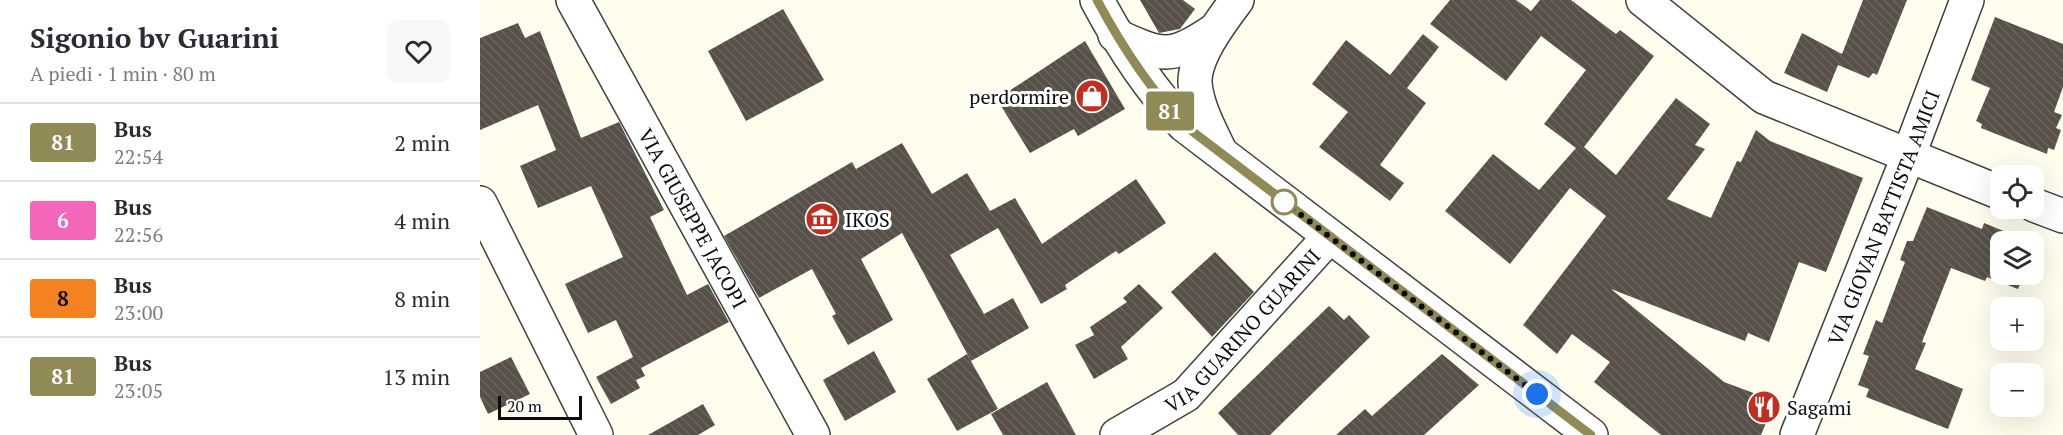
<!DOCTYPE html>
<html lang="it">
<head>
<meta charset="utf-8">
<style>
	body { margin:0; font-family:"PT Serif",serif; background:#f7f7f7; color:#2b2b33; height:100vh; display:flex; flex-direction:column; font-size:22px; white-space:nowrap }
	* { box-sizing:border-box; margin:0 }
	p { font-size:20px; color:#7c7c81 }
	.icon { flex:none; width:33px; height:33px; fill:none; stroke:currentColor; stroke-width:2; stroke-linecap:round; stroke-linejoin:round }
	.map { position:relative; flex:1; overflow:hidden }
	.details { display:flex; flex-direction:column; background:#fff; width:480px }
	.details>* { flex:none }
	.badge { padding:0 12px; border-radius:4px; font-size:21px; line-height:39px }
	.controls { position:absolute; left:1510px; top:165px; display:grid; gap:12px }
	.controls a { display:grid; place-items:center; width:54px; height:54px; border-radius:12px; background:#fff; box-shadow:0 6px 24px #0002; font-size:30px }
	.scale { position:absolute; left:18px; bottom:15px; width:84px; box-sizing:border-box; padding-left:6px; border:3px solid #0d0d0d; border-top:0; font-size:16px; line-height:21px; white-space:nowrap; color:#0d0d0d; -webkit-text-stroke:4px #fff; paint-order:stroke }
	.you { position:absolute; width:30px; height:30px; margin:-15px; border:4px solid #fff; border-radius:50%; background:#1a73e8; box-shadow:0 0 0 9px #1a73e833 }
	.map>.badge { position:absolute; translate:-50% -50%; box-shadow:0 0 0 3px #fff }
	.round { display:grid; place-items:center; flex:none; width:63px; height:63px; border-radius:12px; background:#f7f7f7 }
	.head { display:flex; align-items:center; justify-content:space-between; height:102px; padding:0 30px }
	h1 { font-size:28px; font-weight:700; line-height:45px }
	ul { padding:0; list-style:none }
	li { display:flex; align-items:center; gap:18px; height:78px; padding:0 30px; border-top:2px solid #e1e1e2 }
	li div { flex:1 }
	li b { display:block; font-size:22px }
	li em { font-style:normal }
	li .badge { min-width:66px; font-weight:700; text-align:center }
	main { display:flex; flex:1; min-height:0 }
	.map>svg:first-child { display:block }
	.building { fill:url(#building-back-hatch) }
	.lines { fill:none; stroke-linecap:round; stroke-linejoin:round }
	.minor-casing { stroke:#404040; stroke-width:36 }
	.tertiary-casing { stroke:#404040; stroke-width:36 }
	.minor { stroke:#fff; stroke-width:33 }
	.tertiary { stroke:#fff; stroke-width:33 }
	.line-casing { stroke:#fff; stroke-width:14 }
	.line { stroke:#908b56; stroke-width:9 }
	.walk { stroke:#0d0d0d; stroke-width:6; stroke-dasharray:0 10.8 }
	.stop-dot { fill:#fff; stroke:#908b56; stroke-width:3 }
	.labels { text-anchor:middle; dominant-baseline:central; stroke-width:6; stroke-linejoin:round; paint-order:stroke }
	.poi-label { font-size:20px; fill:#0d0d0d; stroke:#fff; text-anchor:start }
	.street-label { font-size:20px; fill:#0d0d0d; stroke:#fff }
</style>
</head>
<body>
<main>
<section class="details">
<div class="head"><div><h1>Sigonio bv Guarini</h1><p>A piedi · 1 min · 80 m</p></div><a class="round"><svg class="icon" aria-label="heart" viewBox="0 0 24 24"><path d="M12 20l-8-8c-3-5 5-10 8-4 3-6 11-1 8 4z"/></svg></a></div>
<ul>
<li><span class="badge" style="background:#908b56;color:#fff">81</span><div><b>Bus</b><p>22:54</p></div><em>2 min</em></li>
<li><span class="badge" style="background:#f466ba;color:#fff">6</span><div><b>Bus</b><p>22:56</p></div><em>4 min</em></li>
<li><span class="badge" style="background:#f58220;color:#111">8</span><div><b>Bus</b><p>23:00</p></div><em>8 min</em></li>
<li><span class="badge" style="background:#908b56;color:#fff">81</span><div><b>Bus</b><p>23:05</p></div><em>13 min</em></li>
</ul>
</section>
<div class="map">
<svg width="1583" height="435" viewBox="0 0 1583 435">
	<defs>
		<pattern id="building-back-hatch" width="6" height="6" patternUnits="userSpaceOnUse" patternTransform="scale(1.5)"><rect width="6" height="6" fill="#565049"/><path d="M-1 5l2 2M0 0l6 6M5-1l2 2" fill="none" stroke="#69645f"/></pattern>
	</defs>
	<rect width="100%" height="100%" fill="#fffeee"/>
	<g class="building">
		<path d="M660,0h43l12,9 -15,20 -21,4z"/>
		<path d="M970,0h66l15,11 9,-11h31l45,34 4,-4 34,26 -70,91 32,28 60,-77 34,26 -15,21 10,4 -38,50 44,19 26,-57 4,1 15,-32 14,11 93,37 -37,94 -27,-10 -30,80 -21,-9 -3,8 -134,-52 113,93 51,19 -14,34h-100l-67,-53 16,-20 -38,-28 -15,20 -34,-29 83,-109 -36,-28 -60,76 -65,-53 48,-57 46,36 37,-42 -32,-24 42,-54 -45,-34 -35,45 -76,-57z"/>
		<path d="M1383,0h44l-30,75 -4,-2 -4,5 -31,-13 -11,27 -43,-19 18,-40 40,21z"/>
		<path d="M303,9l41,71 -78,41 -38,-70z"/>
		<path d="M1515,17l68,27v43l-9,25 8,3 -6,13 5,2 -7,20 -6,-2 -1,6 -66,-26 1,-4 -6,-3 14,-33 -19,-8z"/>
		<path d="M38,23l7,15 15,-7 41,107 38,-16 45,88 -14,7 37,78 21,-11 21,38 -88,46 4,8 -9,4 4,8 -29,16 -15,-27 37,-20 -17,-37 -28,13 -23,-49 58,-27 -32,-71 -53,22 -18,-42 36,-16 -18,-45 -58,25v-92z"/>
		<path d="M943,34l16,13 -32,41 19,15 -46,62 24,18 -14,18 -71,-54 29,-35 -36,-28 34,-44 44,35z"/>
		<path d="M605,41l40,68 -47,27 -4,-7 -44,24 -29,-47 5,-3 -3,-8z"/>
		<path d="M422,143l30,51 35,-21 23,38 25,-13 27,46 94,-65 30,44 -47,31 -3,-3 -51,34 2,4 -26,15 -43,-76 -48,27 34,59 29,-16 16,30 -58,33 -69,-128 -41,26 32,61 -45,25 -16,-29 4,-2 -24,-45 -53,29 -35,-62 128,-74 4,7z"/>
		<path d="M1447,207l55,22 2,-6 27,11 -3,6 4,2h-11v32h23l-6,15 -31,-12 -2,4 -34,-13 -29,74 4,1 -11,26 48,20 -15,40 -82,-32 3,-8 -11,-4 11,-29 -6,-2 13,-34 6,3 23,-61 -5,-2 7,-19h6z"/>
		<path d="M735,252l39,40 -42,45 -41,-45z"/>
		<path d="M659,284l24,24 -42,39 7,12 -34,20 -19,-34 19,-10 -4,-8 37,-25 -4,-4z"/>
		<path d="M849,306l15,14 5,-5 21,22 -100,98h-32l-20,-22z"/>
		<path d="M394,351l22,41 -51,29 -22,-41z"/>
		<path d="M487,354l31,55 -41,22 -30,-52z"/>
		<path d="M962,354l37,31 -55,50h-88l29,-26 7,7z"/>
		<path d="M31,357l19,37 -42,20 -8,-17v-25z"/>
		<path d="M567,382l29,53h-73l-12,-21z"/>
		<path d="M223,404l12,21 -17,10h-50z"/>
	</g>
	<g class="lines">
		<defs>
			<g id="minor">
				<path id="s1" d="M93,0l240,435"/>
				<path d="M1163,0l121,97 237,96"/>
				<path d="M0,203l116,232"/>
				<path d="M1554,205l29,11"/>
				<path id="s2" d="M637,435l69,-40 143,-158"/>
				<path id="s3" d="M1317,435l111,-278 59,-157"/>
			</g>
			<g id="tertiary">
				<path d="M617,0c24,45 51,87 87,125l407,310"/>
				<path d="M635,35c48,22 55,25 100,-5"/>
				<path d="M739,149c-10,-21 -22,-43 -24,-66 -1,-27 27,-63 42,-83"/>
			</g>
		</defs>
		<use href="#minor" class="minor-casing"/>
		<use href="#tertiary" class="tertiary-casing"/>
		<use href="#minor" class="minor"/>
		<use href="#tertiary" class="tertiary"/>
	</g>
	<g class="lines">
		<defs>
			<path id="line" d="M617,0c24,45 51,87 87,125l407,310"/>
		</defs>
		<use href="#line" class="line-casing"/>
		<use href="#line" class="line"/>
		<path class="walk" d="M804,202l253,192"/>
	</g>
	<defs>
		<symbol id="shop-disc" viewBox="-11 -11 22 22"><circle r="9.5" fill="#c02e22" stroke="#fff"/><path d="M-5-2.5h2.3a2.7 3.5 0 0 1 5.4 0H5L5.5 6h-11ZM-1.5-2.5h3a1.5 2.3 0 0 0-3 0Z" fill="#fff"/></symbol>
		<symbol id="museum-disc" viewBox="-11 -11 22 22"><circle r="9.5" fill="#c02e22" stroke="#fff"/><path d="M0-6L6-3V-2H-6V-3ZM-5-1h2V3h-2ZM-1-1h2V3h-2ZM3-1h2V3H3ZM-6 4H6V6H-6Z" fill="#fff"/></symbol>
		<symbol id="restaurant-disc" viewBox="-11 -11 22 22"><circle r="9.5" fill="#c02e22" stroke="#fff"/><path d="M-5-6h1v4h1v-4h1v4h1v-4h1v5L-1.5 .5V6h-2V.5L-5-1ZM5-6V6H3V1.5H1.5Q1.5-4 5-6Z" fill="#fff"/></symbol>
	</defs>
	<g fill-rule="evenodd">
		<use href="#shop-disc" x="593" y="77" width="38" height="38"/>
		<use href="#museum-disc" x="323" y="200" width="38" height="38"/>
		<use href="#restaurant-disc" x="1265" y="388" width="38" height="38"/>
	</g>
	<circle class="stop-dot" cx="804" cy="202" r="12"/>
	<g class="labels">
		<g class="poi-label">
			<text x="589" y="96" text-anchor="end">perdormire</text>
			<text x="365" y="219">IKOS</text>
			<text x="1307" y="407">Sagami</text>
		</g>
		<g class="street-label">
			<text stroke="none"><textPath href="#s1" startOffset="249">VIA GIUSEPPE JACOPI</textPath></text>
			<text stroke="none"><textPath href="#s3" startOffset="234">VIA GIOVAN BATTISTA AMICI</textPath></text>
			<text stroke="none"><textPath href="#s2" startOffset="165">VIA GUARINO GUARINI</textPath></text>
		</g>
	</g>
</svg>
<div class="controls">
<a><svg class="icon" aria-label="locate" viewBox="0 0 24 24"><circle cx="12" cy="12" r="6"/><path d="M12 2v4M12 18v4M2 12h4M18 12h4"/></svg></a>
<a><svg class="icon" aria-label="layers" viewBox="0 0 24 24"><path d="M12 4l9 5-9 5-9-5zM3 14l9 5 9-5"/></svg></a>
<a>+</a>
<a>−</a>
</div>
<div class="scale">20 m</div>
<div class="you" style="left:1057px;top:394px"></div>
<b class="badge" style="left:690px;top:111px;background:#908b56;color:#fff">81</b>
</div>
</main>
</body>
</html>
